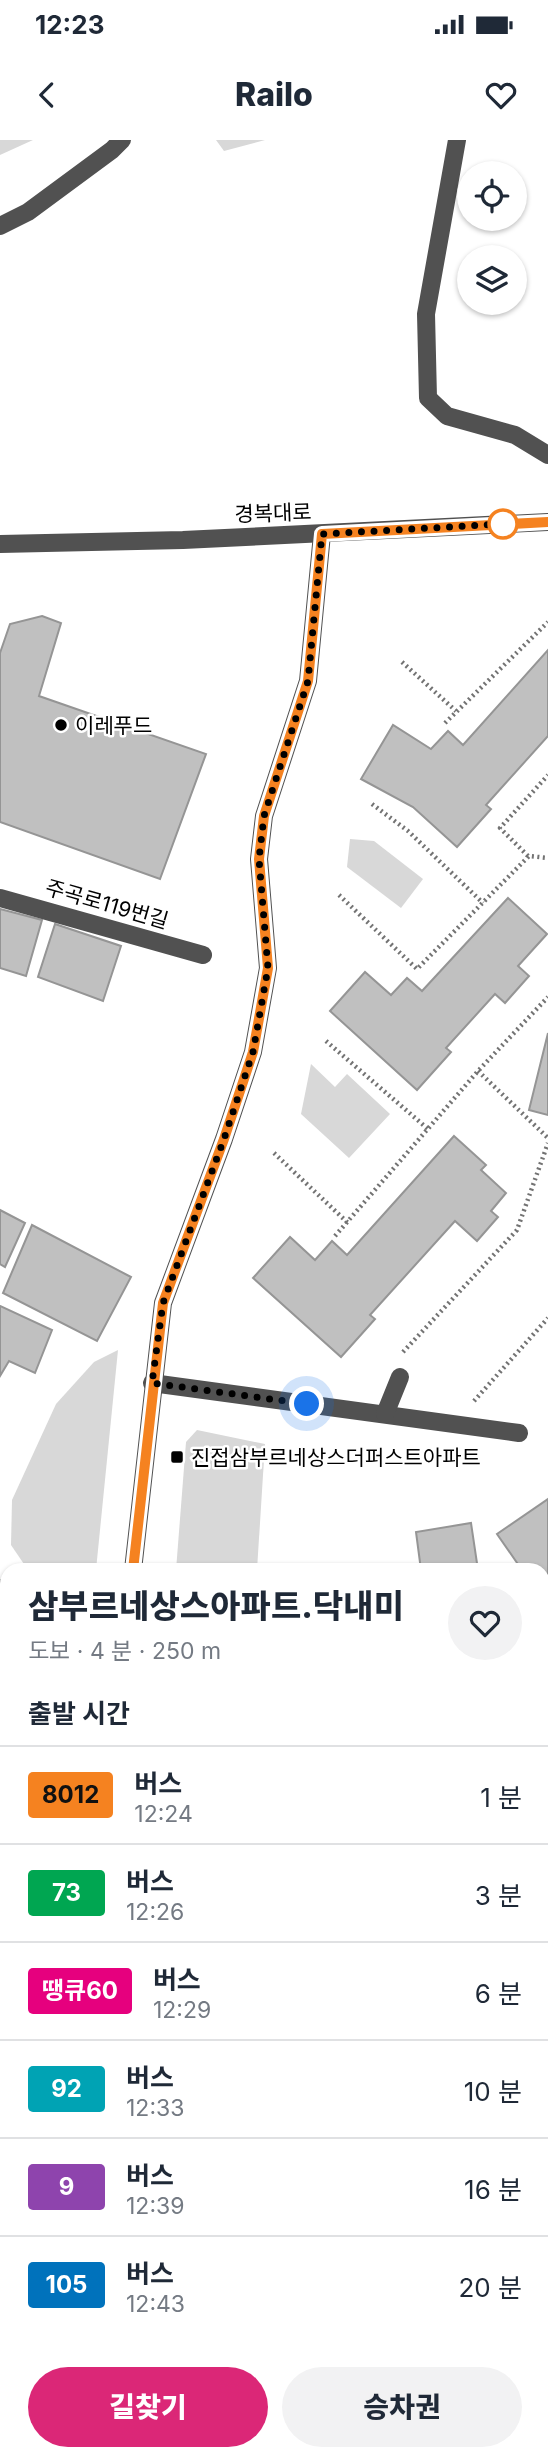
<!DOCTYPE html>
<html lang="ko">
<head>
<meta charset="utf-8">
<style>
	body { margin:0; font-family:Inter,"Noto Sans KR",sans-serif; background:#f2f2f3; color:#1f2937; height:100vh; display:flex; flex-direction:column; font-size:26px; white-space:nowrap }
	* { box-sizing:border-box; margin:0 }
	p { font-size:23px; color:#747a83 }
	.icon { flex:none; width:38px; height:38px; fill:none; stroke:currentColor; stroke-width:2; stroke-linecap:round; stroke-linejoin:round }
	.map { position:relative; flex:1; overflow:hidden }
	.sheet { position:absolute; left:0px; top:1423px; width:550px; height:898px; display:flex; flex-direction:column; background:#fff; border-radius:21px 21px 0 0; box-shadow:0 2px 5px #0004 }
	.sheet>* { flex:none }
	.badge { padding:0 14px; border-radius:5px; font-size:24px; line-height:46px }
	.buttons { position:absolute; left:457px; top:21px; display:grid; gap:14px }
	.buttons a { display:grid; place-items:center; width:70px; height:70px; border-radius:50%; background:#fff; box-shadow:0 2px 5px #0004; font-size:35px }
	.you { position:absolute; width:35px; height:35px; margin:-18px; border:5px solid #fff; border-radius:50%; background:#1a73e8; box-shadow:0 0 0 10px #1a73e833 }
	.map>.badge { position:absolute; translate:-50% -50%; box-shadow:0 0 0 4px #fff }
	h2 { padding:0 28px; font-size:26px; line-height:63px }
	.round { display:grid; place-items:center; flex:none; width:74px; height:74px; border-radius:37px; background:#f2f2f3 }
	.headline { display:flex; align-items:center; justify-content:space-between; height:119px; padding:0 28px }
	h1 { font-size:33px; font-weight:800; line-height:52px }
	.button { display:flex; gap:14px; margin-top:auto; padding:14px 28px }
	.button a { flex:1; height:80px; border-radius:42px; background:#db2777; color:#fff; font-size:28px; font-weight:800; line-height:80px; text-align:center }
	.button a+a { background:#f2f2f3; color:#1f2937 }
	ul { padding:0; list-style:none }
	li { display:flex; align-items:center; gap:21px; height:98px; padding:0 28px; border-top:2px solid #e0e1e3 }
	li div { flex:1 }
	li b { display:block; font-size:26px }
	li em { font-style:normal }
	li .badge { min-width:77px; font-weight:700; text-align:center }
	.status { display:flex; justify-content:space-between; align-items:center; height:49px; padding:0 35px; background:#fff; direction:ltr }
	.status svg { height:19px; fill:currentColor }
	header { display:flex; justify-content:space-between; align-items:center; height:91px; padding:0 28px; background:#fff; font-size:32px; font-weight:800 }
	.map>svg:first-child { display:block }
	.green { fill:#d8d8d8 }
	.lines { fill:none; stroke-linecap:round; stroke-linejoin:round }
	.stream { stroke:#9f9f9f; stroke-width:10 }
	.building { fill:#c0c0c0; stroke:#959595; stroke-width:2 }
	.path { stroke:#737373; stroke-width:4.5; stroke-dasharray:2 3.5; stroke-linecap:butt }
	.minor { stroke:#515151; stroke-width:18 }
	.line-casing { stroke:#fff; stroke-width:16 }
	.line { stroke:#f58220; stroke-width:10 }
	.walk { stroke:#000; stroke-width:7; stroke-dasharray:0 12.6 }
	.stop-dot { fill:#fff; stroke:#f58220; stroke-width:3.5 }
	.poi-dot { fill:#000; stroke:#fff; stroke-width:2.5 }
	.labels { text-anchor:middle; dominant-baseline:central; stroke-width:5; stroke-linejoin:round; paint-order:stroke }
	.street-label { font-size:21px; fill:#000; stroke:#fff }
	.poi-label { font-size:21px; fill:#000; stroke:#fff; text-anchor:start }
</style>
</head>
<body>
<div class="status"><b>12:23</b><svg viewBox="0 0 49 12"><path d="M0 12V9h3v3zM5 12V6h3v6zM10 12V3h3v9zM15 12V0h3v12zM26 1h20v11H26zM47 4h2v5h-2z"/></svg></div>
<header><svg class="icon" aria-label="back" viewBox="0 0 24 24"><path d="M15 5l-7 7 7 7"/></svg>Railo<svg class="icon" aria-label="heart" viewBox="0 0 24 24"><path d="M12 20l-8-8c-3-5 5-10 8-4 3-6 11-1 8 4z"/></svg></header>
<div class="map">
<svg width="548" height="2319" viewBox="0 0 548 2319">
	<rect width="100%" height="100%" fill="#fff"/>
	<g class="green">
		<path d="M0,0h33l-33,15z"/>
		<path d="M216,0h49l-41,11z"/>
		<path d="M350,699l24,2 49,38 -22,29 -54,-41z"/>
		<path d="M311,924l24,23 12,-13 43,40 -41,44 -48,-44z"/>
		<path d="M118,1210l-22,220h-68l-17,-25 1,-45 44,-96 38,-42z"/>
		<path d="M197,1290l68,14 -8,126h-81l10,-128z"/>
		<path d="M548,2071v68l-5,-4v-51z"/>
	</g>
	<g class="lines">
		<g class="stream">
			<path d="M0,1444l7,13"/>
			<path d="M542,1516l6,-1"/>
			<path d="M0,2107l7,-25"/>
		</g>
	</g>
	<g class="building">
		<path d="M42,476l19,7 -22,73 167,58 -46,125 -160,-57v-169l10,-29z"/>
		<path d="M548,510v86l-62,69 5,4 -34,38 -44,-40 -52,-28 32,-54 38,24 17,-18 15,14z"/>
		<path d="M508,758l39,36 -29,32 11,10 -24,27 -10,-9 -49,54 5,4 -34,38 -87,-79 35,-39 26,23 16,-17 15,13z"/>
		<path d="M0,769l42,11 -16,56 -26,-8z"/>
		<path d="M55,784l66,22 -18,55 -65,-24z"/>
		<path d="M548,893v82l-19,-5z"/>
		<path d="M454,996l32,29 -5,5 25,23 -15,18 7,6 -21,24 -22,-20 -85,94 5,4 -34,38 -88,-79 37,-41 25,23 17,-19 15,14z"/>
		<path d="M0,1070l25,13 -20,44 -5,-3z"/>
		<path d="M32,1085l99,52 -34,64 -94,-48z"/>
		<path d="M0,1166l52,24 -17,43 -26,-12 -9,15z"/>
		<path d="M548,1359v109l-6,-8v-30h-20l-25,-36z"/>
		<path d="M471,1383l7,47h-57l-5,-38z"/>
		<rect x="542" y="2176" width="6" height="132"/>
		<path d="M0,2279l7,2v33h79l-1,5h-85z"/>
	</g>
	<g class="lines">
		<g class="path">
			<path d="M402,522l54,49"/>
			<path d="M445,583l103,-101"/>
			<path d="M372,664l36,27 75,72"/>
			<path d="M528,716l-28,-28 48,-53"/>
			<path d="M339,755l78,74 112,-113 19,2"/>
			<path d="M326,901l102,88"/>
			<path d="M478,931l70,67"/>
			<path d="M274,1013l74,70"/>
			<path d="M335,1096l143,-165 70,-74"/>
			<path d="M403,1212l114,-122 31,-87"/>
			<path d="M474,1261l74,-83"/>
		</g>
		<g class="minor">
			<path d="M457,0l-31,174 2,84 19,18 68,19 33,20"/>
			<path d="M0,86l28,-14 84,-62 10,-10"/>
			<path d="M0,404l183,-4 365,-18"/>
			<path d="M0,758l203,57"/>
			<path d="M152,1243l367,50"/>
			<path d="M385,1274l15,-37"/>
			<path d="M133,1430l30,-267 61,-164 29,-87 15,-84 -9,-109 5,-43 44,-135 14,-147"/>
			<path d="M0,1631l7,3"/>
			<path d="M542,1670l6,-2"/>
			<path d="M542,1778l6,1"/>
			<path d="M0,1861l7,1"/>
			<path d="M0,1915l7,-21"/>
			<path d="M542,1983h6"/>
			<path d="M0,2218l7,2"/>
			<path d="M304,2314l18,5"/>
			<path d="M390,2319l3,-5"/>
		</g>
	</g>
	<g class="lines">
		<defs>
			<path id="line" d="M133,1430l30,-267 61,-164 29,-87 15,-84 -9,-109 5,-43 44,-135 14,-147 226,-12"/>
		</defs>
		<use href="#line" class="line-casing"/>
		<use href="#line" class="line"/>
		<path class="walk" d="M307,1264l-155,-21 11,-80 61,-164 29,-87 15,-84 -9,-109 5,-43 44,-135 14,-147 181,-10"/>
	</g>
	<circle class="stop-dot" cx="503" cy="384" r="14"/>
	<g class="poi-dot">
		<circle cx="61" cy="585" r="7"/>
		<rect x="170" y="1310" width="14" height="14" rx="3.5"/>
	</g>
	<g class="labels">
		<g class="street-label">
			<text transform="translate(273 373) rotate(-2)">경복대로</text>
			<text transform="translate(107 764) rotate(16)">주곡로119번길</text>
		</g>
		<g class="poi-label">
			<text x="75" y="585">이레푸드</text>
			<text x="191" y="1317">진접삼부르네상스더퍼스트아파트</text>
		</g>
	</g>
</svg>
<div class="buttons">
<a><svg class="icon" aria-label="locate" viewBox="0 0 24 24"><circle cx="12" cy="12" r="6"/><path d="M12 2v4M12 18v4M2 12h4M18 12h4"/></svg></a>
<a><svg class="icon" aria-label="layers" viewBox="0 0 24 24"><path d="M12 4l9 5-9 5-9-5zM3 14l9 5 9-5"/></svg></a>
</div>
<div class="you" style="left:307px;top:1264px"></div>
<section class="sheet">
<div class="headline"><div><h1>삼부르네상스아파트.닥내미</h1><p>도보 · 4 분 · 250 m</p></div><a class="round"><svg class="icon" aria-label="heart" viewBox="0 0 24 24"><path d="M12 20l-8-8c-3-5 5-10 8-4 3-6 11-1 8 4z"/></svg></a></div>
<h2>출발 시간</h2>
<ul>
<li><span class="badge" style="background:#f58220;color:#111">8012</span><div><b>버스</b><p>12:24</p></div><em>1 분</em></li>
<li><span class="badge" style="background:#00a651;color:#fff">73</span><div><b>버스</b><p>12:26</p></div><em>3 분</em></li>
<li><span class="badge" style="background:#e6007e;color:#fff">땡큐60</span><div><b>버스</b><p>12:29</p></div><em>6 분</em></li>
<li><span class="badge" style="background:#00a3b4;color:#fff">92</span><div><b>버스</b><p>12:33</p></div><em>10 분</em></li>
<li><span class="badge" style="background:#8e44ad;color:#fff">9</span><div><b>버스</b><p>12:39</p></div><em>16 분</em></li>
<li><span class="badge" style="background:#0072bc;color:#fff">105</span><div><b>버스</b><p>12:43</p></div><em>20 분</em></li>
</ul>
<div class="button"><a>길찾기</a><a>승차권</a></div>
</section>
</div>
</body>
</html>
